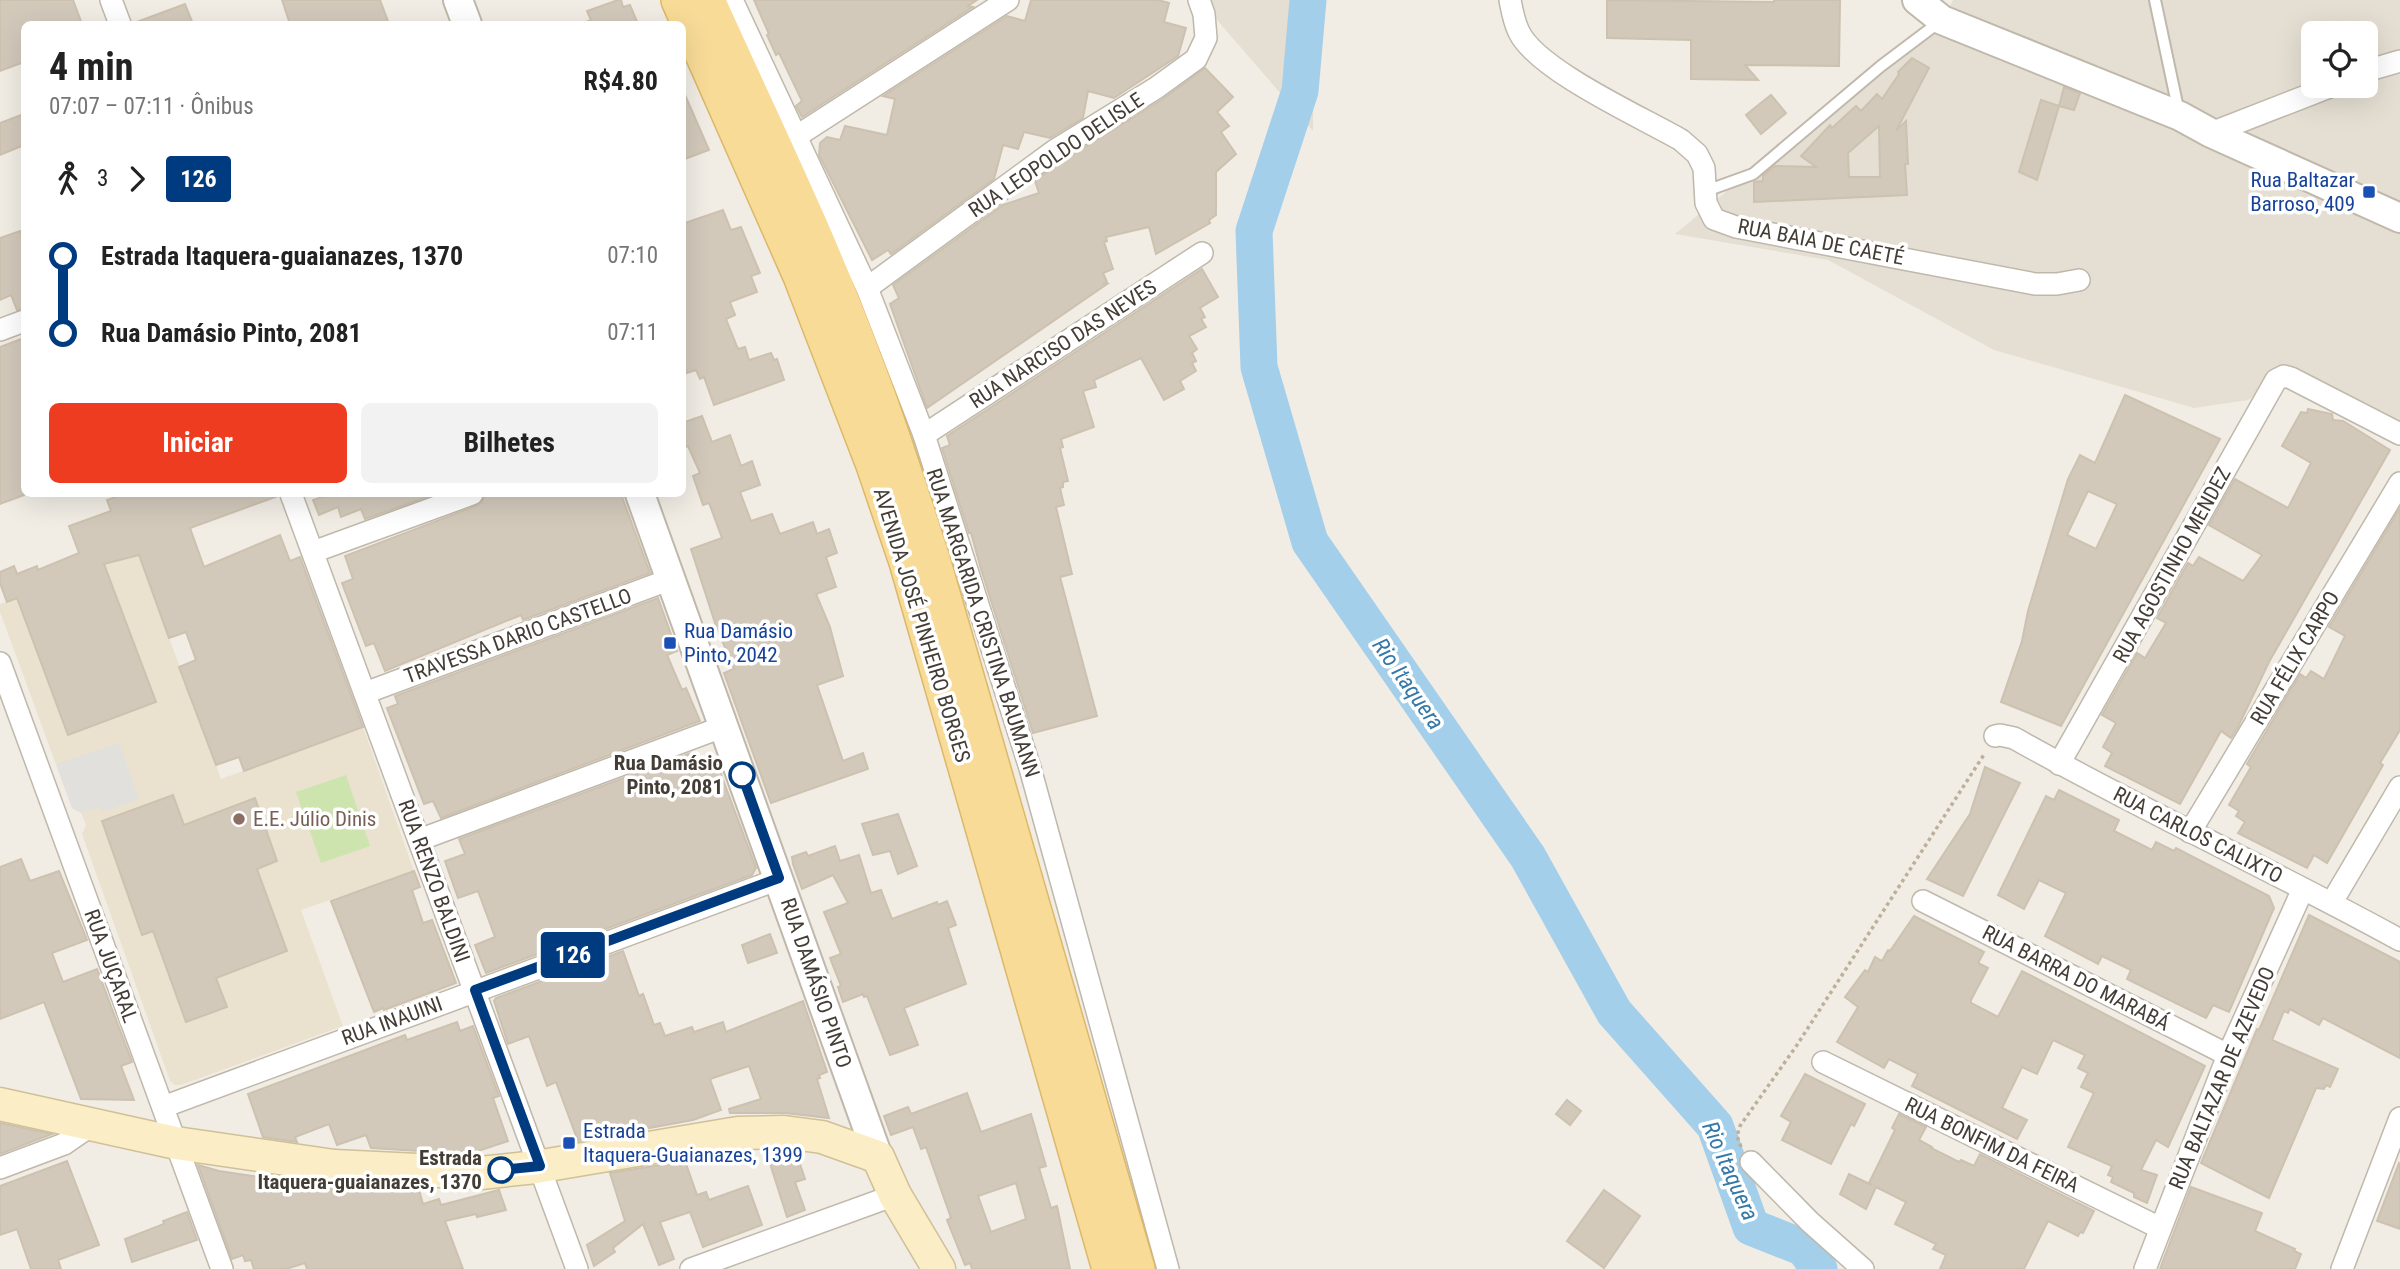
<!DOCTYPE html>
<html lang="pt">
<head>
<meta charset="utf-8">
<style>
	body { margin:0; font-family:"Roboto Condensed",sans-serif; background:#f2f2f2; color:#222; height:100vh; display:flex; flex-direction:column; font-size:26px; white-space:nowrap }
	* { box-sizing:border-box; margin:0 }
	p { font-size:23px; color:#767676 }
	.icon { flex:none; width:38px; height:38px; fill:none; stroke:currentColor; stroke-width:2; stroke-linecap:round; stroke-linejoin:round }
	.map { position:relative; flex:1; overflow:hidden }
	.details { position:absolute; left:21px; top:21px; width:665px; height:476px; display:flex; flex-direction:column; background:#fff; border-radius:10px; box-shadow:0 7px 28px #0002 }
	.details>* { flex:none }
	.badge { padding:0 14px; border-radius:5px; font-size:24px; line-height:46px }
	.controls { position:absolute; left:2301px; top:21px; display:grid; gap:14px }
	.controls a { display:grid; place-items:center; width:77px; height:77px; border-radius:10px; background:#fff; box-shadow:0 7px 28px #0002; font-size:35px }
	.map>.badge { position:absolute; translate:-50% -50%; box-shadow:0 0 0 4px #fff }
	.legs { display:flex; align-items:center; gap:10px; height:77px; padding:0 28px; font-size:23px }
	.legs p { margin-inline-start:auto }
	.overview { display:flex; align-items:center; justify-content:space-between; height:119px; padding:0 28px }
	h1 { font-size:38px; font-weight:700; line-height:52px }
	.action { display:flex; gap:14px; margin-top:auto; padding:14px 28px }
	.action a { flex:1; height:80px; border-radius:10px; background:#ed3c20; color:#fff; font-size:28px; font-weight:700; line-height:80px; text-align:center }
	.action a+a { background:#f2f2f2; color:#222 }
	ul { padding:0 28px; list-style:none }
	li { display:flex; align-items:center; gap:24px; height:77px; font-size:26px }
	li i { display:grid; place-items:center; width:10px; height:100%; margin:0 9px; background:currentColor }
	li i::after { content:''; width:18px; height:18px; margin:-9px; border:5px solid; border-radius:50%; background:#fff }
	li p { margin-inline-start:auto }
	li:first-child i { background:linear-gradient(#0000 50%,currentColor 0) }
	li:last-child i { background:linear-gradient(currentColor 50%,#0000 0) }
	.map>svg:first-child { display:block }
	.residential { fill:#e5dfd3; fill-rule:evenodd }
	.education { fill:#eae2cf }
	.green { fill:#cde4af }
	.parking { fill:#e2e0dd }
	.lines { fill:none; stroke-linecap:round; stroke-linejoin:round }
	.river { stroke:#a4cfeb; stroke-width:37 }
	.building { fill:#d2c9bb; stroke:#cdc1af; stroke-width:2; fill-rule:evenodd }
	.service-casing { stroke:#bfb8ab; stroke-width:14 }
	.minor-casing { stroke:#bfb8ab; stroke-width:24 }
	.tertiary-casing { stroke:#bfb8ab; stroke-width:32 }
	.secondary-casing { stroke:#cfc097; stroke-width:35 }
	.primary-casing { stroke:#dcb868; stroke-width:38 }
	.path { stroke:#bdb09a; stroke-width:3.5; stroke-dasharray:3.5 3.5; stroke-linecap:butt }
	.service { stroke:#fff; stroke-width:10 }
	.minor { stroke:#fff; stroke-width:21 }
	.tertiary { stroke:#fff; stroke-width:28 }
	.secondary { stroke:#fbedc5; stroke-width:32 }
	.primary { stroke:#f8db97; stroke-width:35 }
	.line-1-casing { stroke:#fff; stroke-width:16 }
	.line-1 { stroke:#003b80; stroke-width:10 }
	.transit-dot { fill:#1a4fb4; stroke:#fff; stroke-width:2.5 }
	.stop-1-dot { fill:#fff; stroke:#003b80; stroke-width:3.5 }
	.education-dot { fill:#8d6e63; stroke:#fff; stroke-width:2.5 }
	.labels { text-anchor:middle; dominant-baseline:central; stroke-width:7; stroke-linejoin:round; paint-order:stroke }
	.street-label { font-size:21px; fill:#433d35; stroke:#fff }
	.transit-label { font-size:21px; fill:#164399; stroke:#fff; text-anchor:start }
	.stop-label { font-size:21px; font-weight:bold; fill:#433d35; stroke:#fff; text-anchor:end }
	.education-label { font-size:21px; fill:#785e54; stroke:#fff; text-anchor:start }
	.water-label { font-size:23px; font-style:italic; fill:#3579a8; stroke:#fff }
</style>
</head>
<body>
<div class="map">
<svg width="2400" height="1269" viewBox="0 0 2400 1269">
	<rect width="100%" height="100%" fill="#f1ede5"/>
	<g class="residential">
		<path d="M1208,0h106l-1,131 -96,-111z"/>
		<path d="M1953,0h447v421l-108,-48 -44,27 -54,8 -200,-58 -166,-90 -153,-26 275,-228zM2314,33h52v53h-52z"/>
	</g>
	<path class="education" d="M138,553l83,226 142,-52 51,144 -113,39 42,116 -162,59h-6l-5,-4 -88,-247 4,-9 -5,-12 -9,-5 -72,-196v-8z"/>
	<path class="green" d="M346,775l24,71 -49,17 -25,-71z"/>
	<path class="parking" d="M119,743l20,56 -36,13 -2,-5 -20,6 -9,-5 -16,-44z"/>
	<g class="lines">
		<path class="river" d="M1308,0l-8,91 -46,140 5,136 51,175 218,315 86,155 101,114 36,101 53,21 15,21"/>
	</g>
	<g class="building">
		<path d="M0,0h73l9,24h-58v38l-24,9z"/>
		<path d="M282,0h98l9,24h-99z"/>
		<path d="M618,0h3l2,7 7,-2 8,19h-56l9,-4 -4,-9z"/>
		<path d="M754,0h223l-9,6 5,1 -171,110 -6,-11 6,-5 -23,-48 -3,2 -9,-20 2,-1z"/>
		<path d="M1031,0h127l11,3 -5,19 22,6 -8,28 -64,42 -26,-7 -5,27 -33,20 -26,-6 -6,17 -15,-4 -9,34 -103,75 -3,-4 -16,10 -53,-105 1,-12 7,-6 13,3 5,-14 42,9 8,-36 -12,-3 124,-80 18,5z"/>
		<path d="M1607,0l167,2v-2h66l-1,66 -94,-1 13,15 -67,-1v-39l-84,-2z"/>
		<path d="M185,4l8,20h-59v-1z"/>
		<path d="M1912,58l17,10 -33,63 10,-10 2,43h-3l2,31 -153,7v-20l9,-1v-5l12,-10 41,1 -15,-11 29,-31 2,3 24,-22 5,5 16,-17 5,5 17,-25 -1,-2zM1879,126l1,51h-31l-1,-24z"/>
		<path d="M1205,68l28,29 -16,15 12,14 -8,6 15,22 -20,18v43l-7,5 1,3 -54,31 -7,-27 -43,10 1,4 -3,1 9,27 -10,4 4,9 -4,2h4l-180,124 -37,-104 9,-6 -6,-13 110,-80 36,-12 -4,-12 26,-19 102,-63z"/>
		<path d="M2064,87l16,6 -6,17 -15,-4z"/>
		<path d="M682,88l27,62 -27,10z"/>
		<path d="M1771,95l15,18 -25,21 -15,-19z"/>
		<path d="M2041,100l18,6 -22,74 -18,-8z"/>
		<path d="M24,114v31l-24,10v-32z"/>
		<path d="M723,210l8,20 10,-3 19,46 -9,3 6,16 -27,10 5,13 -9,4 12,30 7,-2 4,13 22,-7 3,7 3,-1 7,21 -70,25 -10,-28 -4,2 -4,-9 -9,3 -1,-3 -4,2v-148z"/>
		<path d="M20,231l4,13v64l-7,2 -6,-15 -11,5v-62z"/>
		<path d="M1202,269l16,28 -18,11 5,9 -4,2 5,8 -17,9 8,13 -5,4 4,8 -4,2 4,8 -16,10 4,8 -20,11 -23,-42 -47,22 2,7 -13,4 11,36 -33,12 2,8 -3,1 8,33 -5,1v5l-3,1 4,17 -8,2 16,67 -12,3 37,139 -64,17 -52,-164 -10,-36h-2l-27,-85 8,-3 -3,-9z"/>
		<path d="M24,338v157l-24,9v-157z"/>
		<path d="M2125,395l95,44 -159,287 -60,-24 21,-61 6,-30 40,-132 12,-24 15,8zM2088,491l29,13 -21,45 -29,-14z"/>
		<path d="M2308,409l24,5 1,6 10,1 47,29 -121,212 -31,65 -7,11 -10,-7 -41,73 -75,-38 7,-13 -9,-6 13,-24 -14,-8 35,-62 8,5 21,-35 -9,-5 31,-55 5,3 6,-9 44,24 19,-26 -53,-30 26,-46 53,29 23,-45 -29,-17 19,-34 6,1z"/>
		<path d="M702,416l10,26 18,-7 11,31 11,-5 8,24 -20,7 11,29 21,-7 8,20 33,-12 4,12 12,-5 8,24 -11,4 10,30 -20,7 14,33 13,49 -26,9 26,76 20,-8 5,16 -97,34 -47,-130 10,-4 -18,-43 -25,-77 31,-11 -13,-35 -6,2 -10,-29 7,-3 -12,-27 -6,2v-25z"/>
		<path d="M124,494h154v2l-88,32 14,39 76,-32 10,26 10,-4 63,170 -119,44 -5,-14 -23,8 -37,-98 17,-7 -10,-28 -17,6 -30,-83 -35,9 52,138 -88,33 -51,-137 -10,4 -7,-19v-11l14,-6 3,8 20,-8 1,4 41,-17 -10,-27 42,-15 -4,-11z"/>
		<path d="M331,494h104l-70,25 -4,-10 -20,8 -3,-10 -19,8 -6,-15z"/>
		<path d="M485,494h136l29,79 -127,47 -2,-5 -136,56 -11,-28 -8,3 -24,-63 11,-4 -8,-23 131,-50 6,-4z"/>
		<path d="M2400,508v222l-20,33 3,2 -56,98 -13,-8 -7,13 -69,-35 7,-11 -9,-6 3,-5 -10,-6 22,-38 -4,-3 53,-90 6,4 5,-7 13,8 21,-43 -16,-9z"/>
		<path d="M658,598l19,53 -10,4 15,35 4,-2 14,33 -259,97 -8,-17 -9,3 -37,-96 11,-4 -3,-8z"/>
		<path d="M691,753l6,16 19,-8 40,107 -4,7 -266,98 -11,-28 20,-8 -17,-46 -20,7 -13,-37 20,-7 -6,-15z"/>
		<path d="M1985,767l35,16 -57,113 -36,-17 43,-65z"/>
		<path d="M2059,790l60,30 -5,11 38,19 4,-8 18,9 2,-3 93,48 5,12 -45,104 -16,-7 -7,13 -79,-39 4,-9 -29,-14 -4,8 -53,-28 21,-43 -27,-13 -15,29 -26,-14 48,-99 8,4z"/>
		<path d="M173,795l11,30 71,-27 22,63 -20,8 30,82 -71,27 11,29 -41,15 -33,-91 -11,4 -40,-114z"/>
		<path d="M898,814l19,52 -19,8 -8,-23 -17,4 -11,-31z"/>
		<path d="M835,846l5,15 19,-6 12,38 10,-3 11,29 45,-17 1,3 9,-4 9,24 -8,3 18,56 -62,24 14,37 -22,8 -6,2 -23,-59 -3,1 -1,-3 -20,8 -5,-15 3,-1 -11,-28 11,-4 -17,-42 24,-9 -15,-28 -31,14 -9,-25 -1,-7 14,-5 2,4z"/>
		<path d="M21,859l9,22 29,-10 28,69 -35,13 11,29 34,-13 35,93 -11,4 13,34 -53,-1 -37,-97 -44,17v-152z"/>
		<path d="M414,871l6,16 -8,3 11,33 9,-3 24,63 -72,27 -1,-2 -9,4 -43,-111z"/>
		<path d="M2309,915l91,47v96l-77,-40 -4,7 -29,-16 -2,4 -4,-2 -12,29 66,29 -8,18 -4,-2 -2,4 -8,-1 -47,110 -68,-35 56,-134 2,1z"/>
		<path d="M1914,916l70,36 -6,11 10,5 -17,32v3l27,14 24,-46 183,95 -37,81 -12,-7 -15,30 16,5 -10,28 -13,-6v-4l-23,-11 2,-5 -5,-2 4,-9 -44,-19 26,-54 -13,-6 7,-14 -10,-5 7,-13 -32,-15 -16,34 -15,-7 -20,41 25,12 -10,19 -105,-53 6,-12 -29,-15 -5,9 -47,-26 21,-35 -13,-10 20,-27 3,2 7,-15 7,4 6,-11 2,1z"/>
		<path d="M770,934l7,19 -29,10 -6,-18z"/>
		<path d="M623,951l16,45 4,-2 11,31 6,-2 5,13 27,-9 2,5 29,-10 3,10 77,-31 24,71 -8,3 1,3 -3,1 12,39 -44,-5h-55l-1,-4 32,-10 -12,-33 -39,13 11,31 -28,10 -115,21 -22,-59 -9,4 -18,-50 -21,8 -14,-43 2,-3z"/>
		<path d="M457,1022l3,9 13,-5 26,70 -6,2 15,43 -33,11h-39l-65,-4 -5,-13 -29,10 -8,-21 -34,13 2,5 -34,-5 -15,-43 157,-59 2,5z"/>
		<path d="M1805,1074l60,30 -11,22 -3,-2 -20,40 -49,-24 9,-18 -10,-6z"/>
		<path d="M967,1093l14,39 50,-18 15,52 -7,2 12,40 6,-2 13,63h-98l-2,-6 -5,2 -18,-45 4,-2 -25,-71 -5,2 -8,-22 -22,8 -7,-19 24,-9 3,7zM1016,1183l10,36 -35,13 -13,-36z"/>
		<path d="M1567,1100l14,11 -11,14 -14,-11z"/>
		<path d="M1899,1114l27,13 -7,13 13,7 -1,1 28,14 2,-2 13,6 6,-12 114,57 -11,22 -3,-1 -2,4 -30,-15 -24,48h-84l6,-14 -13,-6 3,-5 -41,-20 11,-22 -30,-15 -10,22 -26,-15 9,-20 23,11 -3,-2 26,-53 -3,-2z"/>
		<path d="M0,1123l52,11 -52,20z"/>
		<path d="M783,1150l13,2 9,27 -10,3 10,28 -18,7 -21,-66z"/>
		<path d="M67,1161l32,84 -41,15 3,9h-30l-14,-40 -17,6v-49z"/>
		<path d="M685,1161l12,34 9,-3 3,8 39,-14 14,39 -59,22 -13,-35 -30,10 14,37 -15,6 -16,-41 -30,24 2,4 -21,14 -7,-21 38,-24 -15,-48z"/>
		<path d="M2399,1163l1,1v65l-23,-8z"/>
		<path d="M198,1165l21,6 88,13 51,3v2l61,1 4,14 16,-5 2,6 58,-15 7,20 -29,7 -1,-3 -31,7 18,48h-156l-2,-6 -19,6h-32l-3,-9 -6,1 -2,-6 -11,4z"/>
		<path d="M2191,1187l71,26 -7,18 40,18 -1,2 7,3 -6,15h-135z"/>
		<path d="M1604,1190l36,26 -36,52 -37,-27z"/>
		<path d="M187,1212l10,28 -65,22 -7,-23 39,-15 -1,-3z"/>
	</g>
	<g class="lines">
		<defs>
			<g id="service">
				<path d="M2155,0l24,113"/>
				<path d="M1706,191l47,-17 128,-108 61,-46"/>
			</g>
			<g id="minor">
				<path d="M111,0l9,24"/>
				<path d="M732,0l135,288 57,147 106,333 138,501"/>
				<path d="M1510,0c2,11 4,22 9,32 18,38 122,85 162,108l16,14 7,14 2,35 8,16 22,8 299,57h22l22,-4"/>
				<path d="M2366,71l34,-10"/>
				<path d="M2211,133l121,-47"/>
				<path d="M797,136l211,-136"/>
				<path d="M867,288l187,-137 102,-63 40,-29 10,-21 -2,-24 -5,-14"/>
				<path d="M0,330l24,-9"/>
				<path d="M924,435l278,-182"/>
				<path d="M291,494l286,775"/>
				<path d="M313,552l159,-58"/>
				<path d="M0,663l222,606"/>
				<path d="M365,693l306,-114"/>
				<path d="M1995,736l5,-1 14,3c127,72 259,132 386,202"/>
				<path d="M2059,764l217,-384 8,-4 7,2 109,56"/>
				<path d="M2190,832l210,-349"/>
				<path d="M419,840l306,-114"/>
				<path d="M1923,901l305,154"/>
				<path d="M2332,902l68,-115"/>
				<path d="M1823,1062l337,166"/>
				<path d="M163,1107l616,-228"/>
				<path d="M1751,1162l59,60 53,47"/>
				<path d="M0,1168l64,-24 29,-20"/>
				<path d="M691,1269l204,-74"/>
				<path d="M2145,1269l83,-214 75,-166"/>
				<path d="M2342,1269l58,-151"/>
			</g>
			<g id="tertiary">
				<path d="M458,0l9,24"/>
				<path d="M1917,0l25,20 238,96 31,17 189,85"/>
				<path d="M640,494l238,663"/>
			</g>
			<path id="secondary" d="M0,1104l176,39 158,23 146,7 56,-6 202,-34 46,-1 38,5 56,20 17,38 44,74"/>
			<g id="primary">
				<path d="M679,0l122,276 73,189 33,97 203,707"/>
				<path d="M707,0c53,118 111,235 156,357 26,66 47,134 69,202l205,710"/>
			</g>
		</defs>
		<use href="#service" class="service-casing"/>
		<use href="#minor" class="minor-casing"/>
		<use href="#tertiary" class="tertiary-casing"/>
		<use href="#secondary" class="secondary-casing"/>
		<use href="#primary" class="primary-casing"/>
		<path class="path" d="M1741,1147l-4,-11 3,-10 57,-81 188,-292"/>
		<use href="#service" class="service"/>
		<use href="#minor" class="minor"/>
		<use href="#tertiary" class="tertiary"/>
		<use href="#secondary" class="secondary"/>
		<use href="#primary" class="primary"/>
	</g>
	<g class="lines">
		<defs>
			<path id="line-1" d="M501,1170l39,-4 -65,-176 304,-112 -37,-103"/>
		</defs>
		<use href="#line-1" class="line-1-casing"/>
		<use href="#line-1" class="line-1"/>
	</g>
	<g class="transit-dot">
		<rect x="2362" y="185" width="14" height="14" rx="3.5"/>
		<rect x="663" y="636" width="14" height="14" rx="3.5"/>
		<rect x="562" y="1136" width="14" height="14" rx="3.5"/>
	</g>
	<g class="stop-1-dot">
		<circle cx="742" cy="775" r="12"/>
		<circle cx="501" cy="1170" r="12"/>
	</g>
	<circle class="education-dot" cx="239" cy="819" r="7"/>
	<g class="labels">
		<g class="street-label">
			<text transform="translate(1056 155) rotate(-34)">RUA LEOPOLDO DELISLE</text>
			<text transform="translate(1821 242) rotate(11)">RUA BAIA DE CAETÉ</text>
			<text transform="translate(1063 344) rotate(-33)">RUA NARCISO DAS NEVES</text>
			<text transform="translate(2172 565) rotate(-61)">RUA AGOSTINHO MENDEZ</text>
			<text transform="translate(983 623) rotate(72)">RUA MARGARIDA CRISTINA BAUMANN</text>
			<text transform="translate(922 625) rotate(73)">AVENIDA JOSÉ PINHEIRO BORGES</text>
			<text transform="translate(518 636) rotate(-20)">TRAVESSA DARIO CASTELLO</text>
			<text transform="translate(2295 658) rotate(-59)">RUA FÉLIX CARPO</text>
			<text transform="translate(2198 835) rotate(27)">RUA CARLOS CALIXTO</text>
			<text transform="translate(434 881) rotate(70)">RUA RENZO BALDINI</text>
			<text transform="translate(111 966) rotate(70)">RUA JUÇARAL</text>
			<text transform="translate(2076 978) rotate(27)">RUA BARRA DO MARABÁ</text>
			<text transform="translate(816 983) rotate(71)">RUA DAMÁSIO PINTO</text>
			<text transform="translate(392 1021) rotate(-20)">RUA INAUINI</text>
			<text transform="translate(2222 1078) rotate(-67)">RUA BALTAZAR DE AZEVEDO</text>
			<text transform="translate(1992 1145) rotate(26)">RUA BONFIM DA FEIRA</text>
		</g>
		<g class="transit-label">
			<text x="2355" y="180" text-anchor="end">Rua Baltazar<tspan x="2355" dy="24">Barroso, 409</tspan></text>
			<text x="684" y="631">Rua Damásio<tspan x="684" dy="24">Pinto, 2042</tspan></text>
			<text x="583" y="1131">Estrada<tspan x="583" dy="24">Itaquera-Guaianazes, 1399</tspan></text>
		</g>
		<g class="stop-label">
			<text x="723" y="763">Rua Damásio<tspan x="723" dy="24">Pinto, 2081</tspan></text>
			<text x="482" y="1158">Estrada<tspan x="482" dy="24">Itaquera-guaianazes, 1370</tspan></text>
		</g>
		<g class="education-label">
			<text x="253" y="819">E.E. Júlio Dinis</text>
		</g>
		<g class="water-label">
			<text transform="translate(1408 684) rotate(55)">Rio Itaquera</text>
			<text transform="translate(1730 1171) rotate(66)">Rio Itaquera</text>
		</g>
	</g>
</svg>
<div class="controls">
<a><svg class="icon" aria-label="locate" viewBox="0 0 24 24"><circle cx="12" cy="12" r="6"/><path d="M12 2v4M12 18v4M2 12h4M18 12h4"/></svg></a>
</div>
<b class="badge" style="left:573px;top:955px;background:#003b80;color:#fff">126</b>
<section class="details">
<div class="overview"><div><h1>4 min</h1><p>07:07 – 07:11 · Ônibus</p></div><b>R$4.80</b></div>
<div class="legs"><svg class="icon" aria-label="walk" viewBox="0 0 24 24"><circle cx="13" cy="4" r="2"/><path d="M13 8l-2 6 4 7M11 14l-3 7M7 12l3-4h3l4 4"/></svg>3<svg class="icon" aria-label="forward" viewBox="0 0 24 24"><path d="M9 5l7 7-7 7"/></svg><b class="badge" style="background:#003b80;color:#fff">126</b></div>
<ul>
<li><i style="color:#003b80"></i><b>Estrada Itaquera-guaianazes, 1370</b><p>07:10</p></li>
<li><i style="color:#003b80"></i><b>Rua Damásio Pinto, 2081</b><p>07:11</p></li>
</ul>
<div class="action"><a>Iniciar</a><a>Bilhetes</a></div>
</section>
</div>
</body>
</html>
